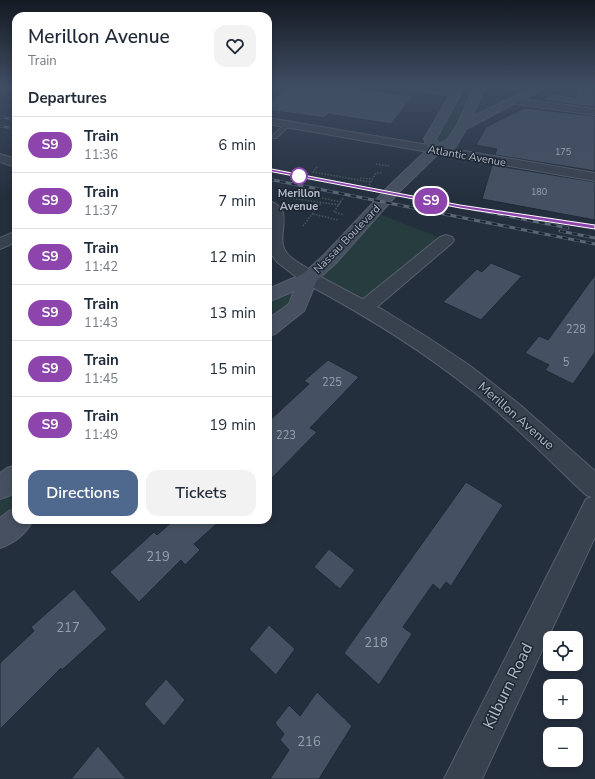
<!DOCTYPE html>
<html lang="en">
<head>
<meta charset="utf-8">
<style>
	body { margin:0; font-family:"Nunito Sans",sans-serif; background:#f2f2f3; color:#1f2937; height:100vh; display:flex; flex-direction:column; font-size:15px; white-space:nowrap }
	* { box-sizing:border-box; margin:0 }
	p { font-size:13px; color:#747a83 }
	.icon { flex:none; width:22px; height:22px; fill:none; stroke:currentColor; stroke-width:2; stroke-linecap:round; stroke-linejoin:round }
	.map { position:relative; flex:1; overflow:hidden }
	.side { position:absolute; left:12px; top:12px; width:260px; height:512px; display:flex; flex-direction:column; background:#fff; border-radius:12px; box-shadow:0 2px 6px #0003 }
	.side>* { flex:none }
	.badge { padding:0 8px; border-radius:13px; font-size:14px; line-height:26px }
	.buttons { position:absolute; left:543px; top:631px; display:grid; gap:8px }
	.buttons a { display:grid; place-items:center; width:40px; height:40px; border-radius:8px; background:#fff; box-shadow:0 2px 6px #0003; font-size:20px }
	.map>.badge { position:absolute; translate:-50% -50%; box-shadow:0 0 0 2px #fff }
	h2 { padding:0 16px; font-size:15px; line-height:36px }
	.round { display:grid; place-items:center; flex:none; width:42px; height:42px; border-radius:12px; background:#f2f2f3 }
	.summary { display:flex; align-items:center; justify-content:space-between; height:68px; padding:0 16px }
	h1 { font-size:19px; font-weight:600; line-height:30px }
	.action { display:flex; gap:8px; margin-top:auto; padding:8px 16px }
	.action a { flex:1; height:46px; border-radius:12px; background:#4f688e; color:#fff; font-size:16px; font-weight:600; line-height:46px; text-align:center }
	.action a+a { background:#f2f2f3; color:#1f2937 }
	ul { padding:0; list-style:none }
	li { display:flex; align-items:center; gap:12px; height:56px; padding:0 16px; border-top:1px solid #e0e1e3 }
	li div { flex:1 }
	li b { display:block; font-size:15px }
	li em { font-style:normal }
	li .badge { min-width:44px; font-weight:700; text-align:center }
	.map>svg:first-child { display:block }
	.green { fill:#263c3f }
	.building { fill:#455162; stroke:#1f2835 }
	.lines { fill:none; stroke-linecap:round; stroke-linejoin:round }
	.service-casing { stroke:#565f6c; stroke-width:2 }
	.minor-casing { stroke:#565f6c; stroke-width:2 }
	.tertiary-casing { stroke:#565f6c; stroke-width:2 }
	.secondary-casing { stroke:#565f6c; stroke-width:2 }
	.path { stroke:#44595c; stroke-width:1.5; stroke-dasharray:1.5 1.5; stroke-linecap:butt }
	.service { fill:#38414e; fill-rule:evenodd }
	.minor { fill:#38414e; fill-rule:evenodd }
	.tertiary { fill:#38414e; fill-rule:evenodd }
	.secondary { fill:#465061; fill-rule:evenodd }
	.rail-far1-casing { stroke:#5a6575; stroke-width:2.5 }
	.rail-casing { stroke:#5a6575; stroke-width:3 }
	.rail-far1 { stroke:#1d2633; stroke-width:1.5; stroke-dasharray:4.5; stroke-linecap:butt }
	.rail { stroke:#1d2633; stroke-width:2; stroke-dasharray:6; stroke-linecap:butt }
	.line { fill:#8e44ad; stroke:#fff }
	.stop-dot { fill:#fff; stroke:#8e44ad; stroke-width:2 }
	.labels { text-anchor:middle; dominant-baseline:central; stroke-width:3; stroke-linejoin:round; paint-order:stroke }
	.far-number-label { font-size:9px; fill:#98a1af }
	.far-street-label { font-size:11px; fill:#b4bcc9; stroke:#1d2633 }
	.far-stop-label { font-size:11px; font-weight:bold; fill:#b4bcc9; stroke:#1d2633 }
	.number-label { font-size:11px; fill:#98a1af }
	.street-label { font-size:13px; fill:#b4bcc9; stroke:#1d2633 }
	.near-number-label { font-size:13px; fill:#98a1af }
	.near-street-label { font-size:16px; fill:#b4bcc9; stroke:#1d2633 }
</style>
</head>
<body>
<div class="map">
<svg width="595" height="779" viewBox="0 0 595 779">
	<rect width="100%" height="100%" fill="#242f3e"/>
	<g class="green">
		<path d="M479,97l30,4 -42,22z"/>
		<path d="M466,100h2l-22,44 -9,-1 -1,-1 21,-39z"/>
		<path d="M374,212l72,28 -82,68 -55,-30z"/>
		<path d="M302,286l-5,21 -29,22v-32z"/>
		<path d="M16,477v43l-16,15v-47z"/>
	</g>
	<g class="building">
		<path d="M287,86h53l73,10 -22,28 -63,-10 -4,4 -56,-8v-6z"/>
		<path d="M580,86h15v21l-53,-7 11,-7 22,5z"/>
		<path d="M524,108l71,8v55l-100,-16 2,-6 -21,-4 10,-18z"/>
		<path d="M492,165l103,17v38l-113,-21z"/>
		<path d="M491,263l31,13 -41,44 -38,-18 34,-33 5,3z"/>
		<path d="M595,275v77l-22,32 -28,-14 4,-5 -24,-12 14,-17 9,4z"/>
		<path d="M328,360l31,17 -49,51 7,4 -49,50v-60l41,-38 -5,-3z"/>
		<path d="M466,482l37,23 -52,81 -5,-4 -6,8 -7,-6 -30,43 9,7 -33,51 -35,-32z"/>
		<path d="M174,520h47l-27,24 6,6 -15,15 -4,-5 -42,42 -29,-30 44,-40 3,3z"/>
		<path d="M329,549l26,21 -15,19 -26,-22z"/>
		<path d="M74,589l33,40 -45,41 -1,-2 -61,61v-66l34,-32 -3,-4z"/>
		<path d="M269,625l26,24 -19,26 -27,-26z"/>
		<path d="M166,679l19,21 -21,26 -20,-22z"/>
		<path d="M317,692l35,34 -33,53h-49l19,-29 -9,-10 4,-6 -9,-11 14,-18 11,11z"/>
		<path d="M98,746l28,33h-55z"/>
	</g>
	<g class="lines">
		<defs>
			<g id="service">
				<path d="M495,86h26l-1,2 14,4 -3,2z"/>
				<path d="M286,123l5,1 -15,14h-4v-2z"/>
			</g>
			<g id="minor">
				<path d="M406,86c12,0 47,-2 55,7l-5,3 -45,-7z"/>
				<path d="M513,98l82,11v6l-86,-12 -1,-2 1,-2z"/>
				<path d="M268,118l327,55v8l-327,-57z"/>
				<path d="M0,154l16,5v8l-16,-5z"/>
				<path d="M268,201c26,6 11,29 15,45 5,16 26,19 35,32l-3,4 -6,1 -6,-1 -26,-20 -8,-11z"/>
				<path d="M16,231v11l-16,7v-11z"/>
				<path d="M446,235l6,2 2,3 -2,3 -81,69 -7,2 -7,-2 -2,-4 2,-4 83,-67z"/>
				<path d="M595,496v41l-113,242h-38l142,-280z"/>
			</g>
			<path id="tertiary" d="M309,273l6,1 68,36 44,27 42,28 50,39 76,67v27l-9,-3c-37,-35 -72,-71 -112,-103 -53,-43 -111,-78 -171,-110l-3,-4 3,-4z"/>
			<g id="secondary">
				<path d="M455,86h10l-29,53 3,5 8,-4 9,-13 19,-41h10l-13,31 63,-31h14l-83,43 -10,17 -17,7 -40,39 -63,71 -19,17 -13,31 -29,23 -7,2v-17l21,-15 5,-13 -26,11v-13l35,-15 21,-19 65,-69 39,-37 -4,-10z"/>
				<path d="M16,465v26l-7,5 -9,3v-26l7,-5z"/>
				<path d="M16,509v11h17c-7,14 -19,23 -33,28v-30l9,-7z"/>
			</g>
		</defs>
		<use href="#service" class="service-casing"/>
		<use href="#minor" class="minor-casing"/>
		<use href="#tertiary" class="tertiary-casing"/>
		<use href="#secondary" class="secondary-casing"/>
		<g class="path">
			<path d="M376,164l13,2"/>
			<path d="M317,167l-4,5 57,10"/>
			<path d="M360,178l12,1"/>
			<path d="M369,185l7,-12h7"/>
			<path d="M278,189l63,13"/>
			<path d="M290,198l49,7"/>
			<path d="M343,198l-9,14 10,3"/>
			<path d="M313,214l25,6"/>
			<path d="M303,226l18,-23"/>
		</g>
		<use href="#service" class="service"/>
		<use href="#minor" class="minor"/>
		<use href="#tertiary" class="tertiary"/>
		<use href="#secondary" class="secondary"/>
		<defs>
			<g id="rail-far1">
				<path d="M0,117l16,3"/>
				<path d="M0,126l16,3"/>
			</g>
			<g id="rail">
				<path d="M268,169l300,59"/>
				<path d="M268,179l327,65"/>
				<path d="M562,222l33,5"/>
				<path d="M560,231l35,7"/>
			</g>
		</defs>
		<use href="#rail-far1" class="rail-far1-casing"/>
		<use href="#rail" class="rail-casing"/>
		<use href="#rail-far1" class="rail-far1"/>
		<use href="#rail" class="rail"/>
	</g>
	<linearGradient id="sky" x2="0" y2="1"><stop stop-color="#141a22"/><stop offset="0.44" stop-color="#3f4d63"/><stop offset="1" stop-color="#3f4d63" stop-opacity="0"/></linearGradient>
	<rect width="595" height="196" fill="url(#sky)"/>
	<path class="line" d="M266,168l194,37 135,20v4l-135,-21 -192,-37z"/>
	<circle class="stop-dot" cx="299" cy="176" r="8"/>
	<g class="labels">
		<g class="far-number-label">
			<text x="563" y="152">175</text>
			<text x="539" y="192">180</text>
		</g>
		<g class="far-street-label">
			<text transform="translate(467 156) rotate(10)">Atlantic Avenue</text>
			<text transform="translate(347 239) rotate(-46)">Nassau Boulevard</text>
		</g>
		<g class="far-stop-label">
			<text x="299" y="193">Merillon<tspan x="299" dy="13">Avenue</tspan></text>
		</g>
		<g class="number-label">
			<text x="576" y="329">228</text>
			<text x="566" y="362">5</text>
			<text x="332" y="382">225</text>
			<text x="286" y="435">223</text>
		</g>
		<g class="street-label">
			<text transform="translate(516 416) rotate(41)">Merillon Avenue</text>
		</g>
		<g class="near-number-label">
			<text x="158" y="557">219</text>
			<text x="68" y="628">217</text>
			<text x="376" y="643">218</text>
			<text x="309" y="742">216</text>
		</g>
		<g class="near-street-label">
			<text transform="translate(508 686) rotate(-64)">Kilburn Road</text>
		</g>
	</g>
</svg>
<div class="buttons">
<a><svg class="icon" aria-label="locate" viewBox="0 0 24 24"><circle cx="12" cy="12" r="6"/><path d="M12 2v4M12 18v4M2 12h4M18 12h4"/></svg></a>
<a>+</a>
<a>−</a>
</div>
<b class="badge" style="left:431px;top:201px;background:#8e44ad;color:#fff">S9</b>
<section class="side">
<div class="summary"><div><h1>Merillon Avenue</h1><p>Train</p></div><a class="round"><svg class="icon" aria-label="heart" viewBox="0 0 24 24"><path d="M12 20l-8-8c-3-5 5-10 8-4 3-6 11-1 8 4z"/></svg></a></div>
<h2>Departures</h2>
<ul>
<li><span class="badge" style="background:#8e44ad;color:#fff">S9</span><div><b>Train</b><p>11:36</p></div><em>6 min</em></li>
<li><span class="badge" style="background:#8e44ad;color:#fff">S9</span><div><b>Train</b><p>11:37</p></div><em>7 min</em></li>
<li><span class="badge" style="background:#8e44ad;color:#fff">S9</span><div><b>Train</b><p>11:42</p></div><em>12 min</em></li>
<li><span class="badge" style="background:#8e44ad;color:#fff">S9</span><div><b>Train</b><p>11:43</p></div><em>13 min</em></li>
<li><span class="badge" style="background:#8e44ad;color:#fff">S9</span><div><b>Train</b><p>11:45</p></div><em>15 min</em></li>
<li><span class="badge" style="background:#8e44ad;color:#fff">S9</span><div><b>Train</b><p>11:49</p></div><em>19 min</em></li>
</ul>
<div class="action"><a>Directions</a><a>Tickets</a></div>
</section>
</div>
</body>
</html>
